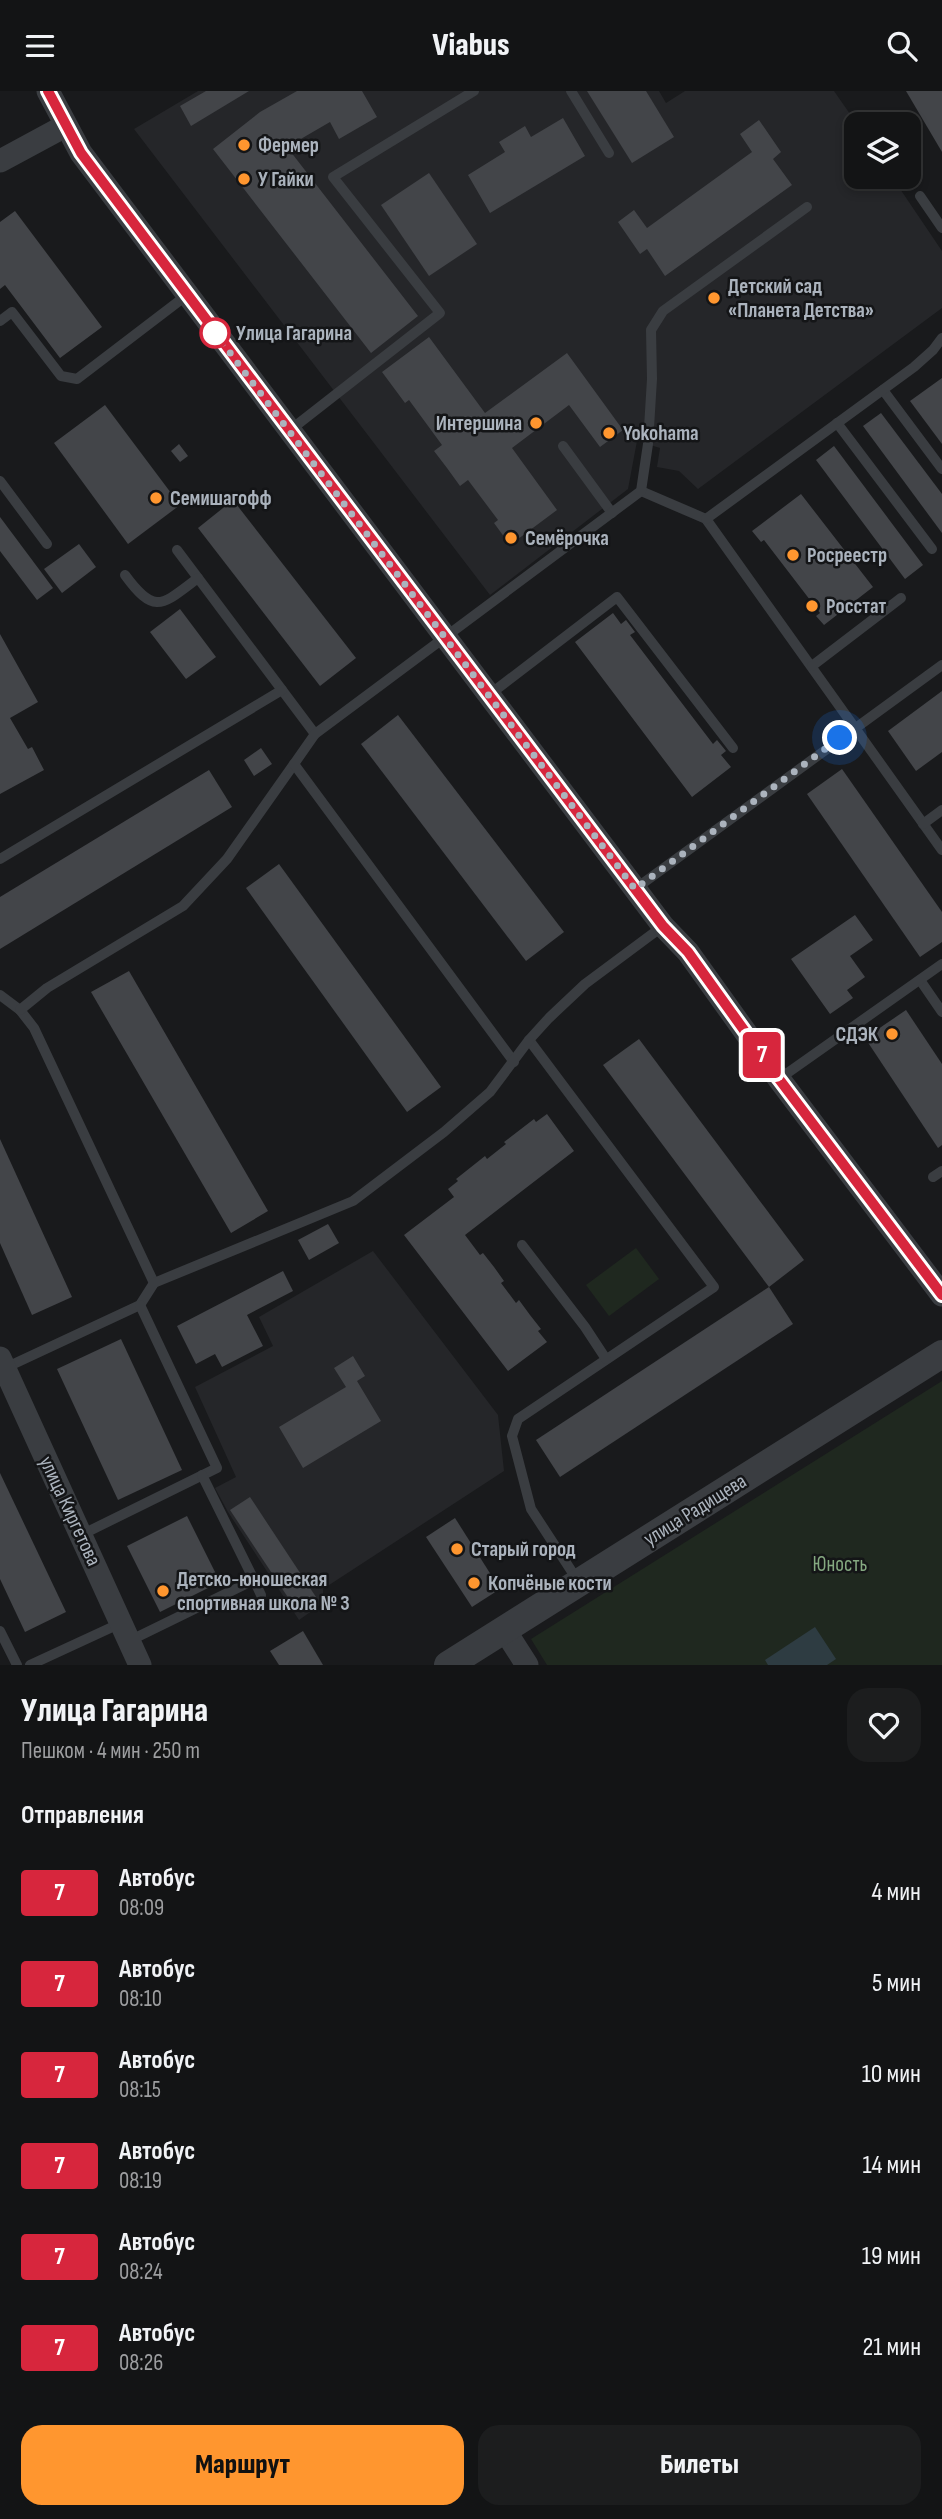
<!DOCTYPE html>
<html lang="ru">
<head>
<meta charset="utf-8">
<style>
	body { margin:0; font-family:"Sofia Sans Condensed",sans-serif; background:#1c1d1e; color:#f1f3f6; height:100vh; display:flex; flex-direction:column; font-size:26px; white-space:nowrap }
	* { box-sizing:border-box; margin:0 }
	p { font-size:23px; color:#9d9ea0 }
	.icon { flex:none; width:38px; height:38px; fill:none; stroke:currentColor; stroke-width:2; stroke-linecap:round; stroke-linejoin:round }
	.map { position:relative; height:1574px; overflow:hidden }
	.side { display:flex; flex-direction:column; background:#131415; flex:1 }
	.side>* { flex:none }
	.badge { padding:0 14px; border-radius:5px; font-size:24px; line-height:46px }
	.tools { position:absolute; left:844px; top:21px; display:grid; gap:14px }
	.tools a { display:grid; place-items:center; width:77px; height:77px; border-radius:14px; background:#131415; box-shadow:0 4px 10px #0003,0 0 0 2px #323334; font-size:35px }
	.you { position:absolute; width:35px; height:35px; margin:-18px; border:5px solid #fff; border-radius:50%; background:#1a73e8; box-shadow:0 0 0 10px #1a73e833 }
	.map>.badge { position:absolute; translate:-50% -50%; box-shadow:0 0 0 4px #fff }
	h2 { padding:0 21px; font-size:26px; line-height:63px }
	.round { display:grid; place-items:center; flex:none; width:74px; height:74px; border-radius:21px; background:#1c1d1e }
	.overview { display:flex; align-items:center; justify-content:space-between; height:119px; padding:0 21px }
	h1 { font-size:33px; font-weight:800; line-height:52px }
	.cta { display:flex; gap:14px; margin-top:auto; padding:14px 21px }
	.cta a { flex:1; height:80px; border-radius:21px; background:#ff962f; color:#111; font-size:28px; font-weight:800; line-height:80px; text-align:center }
	.cta a+a { background:#1c1d1e; color:#f1f3f6 }
	ul { padding:0; list-style:none }
	li { display:flex; align-items:center; gap:21px; height:91px; padding:0 21px }
	li div { flex:1 }
	li b { display:block; font-size:26px }
	li em { font-style:normal }
	li .badge { min-width:77px; font-weight:700; text-align:center }
	header { display:flex; justify-content:space-between; align-items:center; height:91px; padding:0 21px; background:#131415; font-size:32px; font-weight:800 }
	.map>svg:first-child { display:block }
	.built { fill:#252629 }
	.green { fill:#1f281f }
	.water { fill:#2e3c42 }
	.building { fill:#434549 }
	.lines { fill:none; stroke-linecap:round; stroke-linejoin:round }
	.service { stroke:#3a3d41; stroke-width:10 }
	.minor { stroke:#3a3d41; stroke-width:23 }
	.tertiary { stroke:#3a3d41; stroke-width:28 }
	.line-casing { stroke:#fff; stroke-width:16 }
	.line { stroke:#d7263d; stroke-width:10 }
	.walk { stroke:#abb3bd; stroke-width:7; stroke-dasharray:0 12.6 }
	.poi-dot { fill:#ff962f; stroke:#141517; stroke-width:2.5 }
	.stop-dot { fill:#fff; stroke:#d7263d; stroke-width:3.5 }
	.labels { text-anchor:middle; dominant-baseline:central; stroke-width:5; stroke-linejoin:round; paint-order:stroke }
	.poi-label { font-size:21px; font-weight:bold; fill:#abb3bd; stroke:#141517; text-anchor:start }
	.stop-label { font-size:21px; font-weight:bold; fill:#abb3bd; stroke:#141517; text-anchor:start }
	.street-label { font-size:21px; fill:#abb3bd; stroke:#141517 }
	.park-label { font-size:21px; fill:#85a981; stroke:#141517 }
</style>
</head>
<body>
<header><svg class="icon" aria-label="menu" viewBox="0 0 24 24"><path d="M4 6h16M4 12h16M4 18h16"/></svg>Viabus<svg class="icon" aria-label="search" viewBox="0 0 24 24"><circle cx="10" cy="10" r="6"/><path d="M15 15l6 6"/></svg></header>
<div class="map">
<svg width="942" height="1574" viewBox="0 0 942 1574">
	<rect width="100%" height="100%" fill="#191a1c"/>
	<g class="built">
		<path d="M198,0h461l7,12 19,-12h149l23,33 -1,53h36l50,74v57l-244,181 -19,-18 -22,-4 3,-19 -23,-7 -9,48 -138,106 -356,-466z"/>
		<path d="M373,1160l125,164 6,56 -181,118v14l-24,17 -71,-108 -13,-24 21,-11 -41,-90 78,-41 -14,-29z"/>
	</g>
	<g class="green">
		<path d="M636,1157l23,31 -50,37 -23,-31z"/>
		<path d="M942,1290v284h-395l-16,-26z"/>
	</g>
	<path class="water" d="M815,1536l21,32 -9,6h-59l-3,-5z"/>
	<g class="building">
		<path d="M206,0h43l-58,35 -11,-20z"/>
		<path d="M297,0h65l15,26 -38,22 -9,-17 -43,25 131,169 -47,37 -158,-204 47,-37z"/>
		<path d="M587,0h59l28,46 -42,26z"/>
		<path d="M906,0h36v61z"/>
		<path d="M563,27l22,38 -95,57 -22,-38 37,-23 -6,-10 26,-16 6,11z"/>
		<path d="M759,29l22,32 -8,7 19,26 -127,91 -18,-27 -7,5 -22,-32 16,-12 13,18 105,-76 -12,-18z"/>
		<path d="M429,82l48,71 -48,32 -48,-71z"/>
		<path d="M15,120l87,116 -42,31 -55,-73 -5,4v-67z"/>
		<path d="M429,246l56,76 82,-60 56,77 -23,17 -31,-42 -57,43 45,62 -47,35 -16,-22 4,-3 -30,-40 -8,6 -13,-18 -13,-17 8,-6 -33,-45 -4,3 -23,-31z"/>
		<path d="M942,287v66l-32,-43z"/>
		<path d="M105,314l75,100 -52,39 -74,-101z"/>
		<path d="M881,322l61,81v39l-79,-107z"/>
		<path d="M179,353l9,12 -8,6 -9,-11z"/>
		<path d="M834,355l89,119 -18,14 -89,-119z"/>
		<path d="M801,403l72,93 -49,38 -8,-9 4,-3 -56,-73 -3,2 -9,-11z"/>
		<path d="M233,409l123,158 -36,28 -122,-158z"/>
		<path d="M0,426l53,71 -16,12 -37,-49z"/>
		<path d="M79,453l17,23 -34,26 -18,-24z"/>
		<path d="M180,518l36,48 -30,22 -36,-47z"/>
		<path d="M613,522l8,11 5,-4 9,12 -5,3 83,109 4,-4 9,11 -5,4 10,12 -39,30 -117,-155z"/>
		<path d="M0,543l38,68 -28,16 18,31 4,-2 12,23 -44,24z"/>
		<path d="M942,600v61l-26,19 -28,-40z"/>
		<path d="M398,624l166,217 -38,29 -165,-217z"/>
		<path d="M261,657l11,16 -18,12 -10,-16z"/>
		<path d="M842,678l100,143v30l-22,15 -113,-163z"/>
		<path d="M209,679l23,37 -232,142v-52z"/>
		<path d="M279,773l162,223 -34,25 -161,-224z"/>
		<path d="M855,824l18,25 -23,16 15,21 -18,13 6,8 -23,16 -39,-55z"/>
		<path d="M129,880l139,240 -37,22 -140,-241z"/>
		<path d="M906,919l36,54v81l-4,3 -73,-110z"/>
		<path d="M639,948l165,221 -35,27 -166,-222z"/>
		<path d="M547,1023l27,37 -109,84 15,20 3,-2 11,14 10,14 -3,2 15,20 3,-3 11,15 11,14 -3,2 9,11 -39,29 -104,-136 50,-38 -6,-8 10,-8 -2,-2 29,-23 2,3 19,-15 -2,-2 30,-23 2,3z"/>
		<path d="M0,1048l72,158 -40,18 -32,-72z"/>
		<path d="M328,1133l11,19 -30,17 -11,-20z"/>
		<path d="M283,1180l10,20 -46,24 16,31 -41,21 -7,-13 -19,10 -19,-38z"/>
		<path d="M769,1196l24,37 -233,153 -24,-37z"/>
		<path d="M121,1248l61,131 -64,30 -61,-131z"/>
		<path d="M353,1265l12,20 -8,5 24,40 -78,47 -24,-41 67,-40 -12,-19z"/>
		<path d="M0,1382l66,139 -41,20 -25,-53z"/>
		<path d="M250,1406l66,100 -19,14 -67,-101z"/>
		<path d="M187,1425l33,66 -60,30 -33,-66z"/>
		<path d="M455,1427l45,71 -28,18 -46,-70z"/>
		<path d="M303,1540l20,34h-44l-9,-14z"/>
	</g>
	<g class="lines">
		<g class="service">
			<path d="M571,0l38,62"/>
			<path d="M920,105l22,32"/>
			<path d="M0,230l12,-9 49,64 16,3 110,-84"/>
			<path d="M883,299l59,79"/>
			<path d="M837,332l95,126"/>
			<path d="M289,340l151,-118 -107,-136 141,-86"/>
			<path d="M563,355l49,67"/>
			<path d="M0,390l47,63"/>
			<path d="M641,400l65,28 236,331"/>
			<path d="M706,428l208,-152 19,-17 9,-12"/>
			<path d="M177,459l138,184"/>
			<path d="M125,484c30,41 37,30 73,3"/>
			<path d="M812,575l89,-68"/>
			<path d="M489,604l128,-98 116,151"/>
			<path d="M923,733l19,-14"/>
			<path d="M0,768l282,-169"/>
			<path d="M635,798l307,-224"/>
			<path d="M920,889l22,32"/>
			<path d="M0,904l20,15 14,18 120,255"/>
			<path d="M20,919l27,-22 136,-82 44,-47 67,-95"/>
			<path d="M529,949l185,247 -196,132 -6,17 19,73 47,72"/>
			<path d="M514,971l-220,-298 21,-30 326,-243 7,-47 4,-65 -1,-49 12,-19 144,-104"/>
			<path d="M779,988l163,-115"/>
			<path d="M933,1086l9,-6"/>
			<path d="M522,1154l63,82 21,32"/>
			<path d="M5,1277l135,-63 14,-22 199,-82 91,-69 46,-40 39,-52 20,-22 36,-34 78,-58"/>
			<path d="M81,1444l136,-67 -77,-163"/>
			<path d="M254,1489l7,15"/>
			<path d="M0,1540l17,34"/>
			<path d="M129,1550l125,-61 -52,-105"/>
			<path d="M30,1574l91,-42"/>
		</g>
		<g class="minor">
			<path d="M48,0l33,62 582,773 25,26 91,127 163,216"/>
			<path d="M0,70l65,-35"/>
			<path d="M0,1267l140,307"/>
			<path d="M504,1538l23,36"/>
		</g>
		<path class="tertiary" d="M448,1574l494,-311"/>
	</g>
	<g class="lines">
		<defs>
			<path id="line" d="M48,0l33,62 15,20 567,753 25,26 91,127 163,216"/>
		</defs>
		<use href="#line" class="line-casing"/>
		<use href="#line" class="line"/>
		<path class="walk" d="M215,242l420,556 205,-151"/>
	</g>
	<g class="poi-dot">
		<circle cx="244" cy="54" r="7"/>
		<circle cx="244" cy="88" r="7"/>
		<circle cx="714" cy="207" r="7"/>
		<circle cx="536" cy="332" r="7"/>
		<circle cx="609" cy="342" r="7"/>
		<circle cx="156" cy="407" r="7"/>
		<circle cx="511" cy="447" r="7"/>
		<circle cx="793" cy="464" r="7"/>
		<circle cx="812" cy="515" r="7"/>
		<circle cx="892" cy="943" r="7"/>
		<circle cx="457" cy="1458" r="7"/>
		<circle cx="474" cy="1492" r="7"/>
		<circle cx="163" cy="1500" r="7"/>
	</g>
	<circle class="stop-dot" cx="215" cy="242" r="14"/>
	<g class="labels">
		<g class="poi-label">
			<text x="258" y="54">Фермер</text>
			<text x="258" y="88">У Гайки</text>
			<text x="728" y="195">Детский сад<tspan x="728" dy="24">«Планета Детства»</tspan></text>
			<text x="522" y="332" text-anchor="end">Интершина</text>
			<text x="623" y="342">Yokohama</text>
			<text x="170" y="407">Семишагофф</text>
			<text x="525" y="447">Семёрочка</text>
			<text x="807" y="464">Росреестр</text>
			<text x="826" y="515">Росстат</text>
			<text x="878" y="943" text-anchor="end">СДЭК</text>
			<text x="471" y="1458">Старый город</text>
			<text x="177" y="1488">Детско-юношеская<tspan x="177" dy="24">спортивная школа № 3</tspan></text>
			<text x="488" y="1492">Копчёные кости</text>
		</g>
		<g class="stop-label">
			<text x="236" y="242">Улица Гагарина</text>
		</g>
		<g class="street-label">
			<text transform="translate(695 1419) rotate(-32)">улица Радищева</text>
			<text transform="translate(70 1420) rotate(65)">улица Киргетова</text>
		</g>
		<g class="park-label">
			<text x="840" y="1473">Юность</text>
		</g>
	</g>
</svg>
<div class="tools">
<a><svg class="icon" aria-label="layers" viewBox="0 0 24 24"><path d="M12 4l9 5-9 5-9-5zM3 14l9 5 9-5"/></svg></a>
</div>
<div class="you" style="left:840px;top:647px"></div>
<b class="badge" style="left:762px;top:964px;background:#d7263d;color:#fff">7</b>
</div>
<section class="side">
<div class="overview"><div><h1>Улица Гагарина</h1><p>Пешком · 4 мин · 250 m</p></div><a class="round"><svg class="icon" aria-label="heart" viewBox="0 0 24 24"><path d="M12 20l-8-8c-3-5 5-10 8-4 3-6 11-1 8 4z"/></svg></a></div>
<h2>Отправления</h2>
<ul>
<li><span class="badge" style="background:#d7263d;color:#fff">7</span><div><b>Автобус</b><p>08:09</p></div><em>4 мин</em></li>
<li><span class="badge" style="background:#d7263d;color:#fff">7</span><div><b>Автобус</b><p>08:10</p></div><em>5 мин</em></li>
<li><span class="badge" style="background:#d7263d;color:#fff">7</span><div><b>Автобус</b><p>08:15</p></div><em>10 мин</em></li>
<li><span class="badge" style="background:#d7263d;color:#fff">7</span><div><b>Автобус</b><p>08:19</p></div><em>14 мин</em></li>
<li><span class="badge" style="background:#d7263d;color:#fff">7</span><div><b>Автобус</b><p>08:24</p></div><em>19 мин</em></li>
<li><span class="badge" style="background:#d7263d;color:#fff">7</span><div><b>Автобус</b><p>08:26</p></div><em>21 мин</em></li>
</ul>
<div class="cta"><a>Маршрут</a><a>Билеты</a></div>
</section>
</body>
</html>
